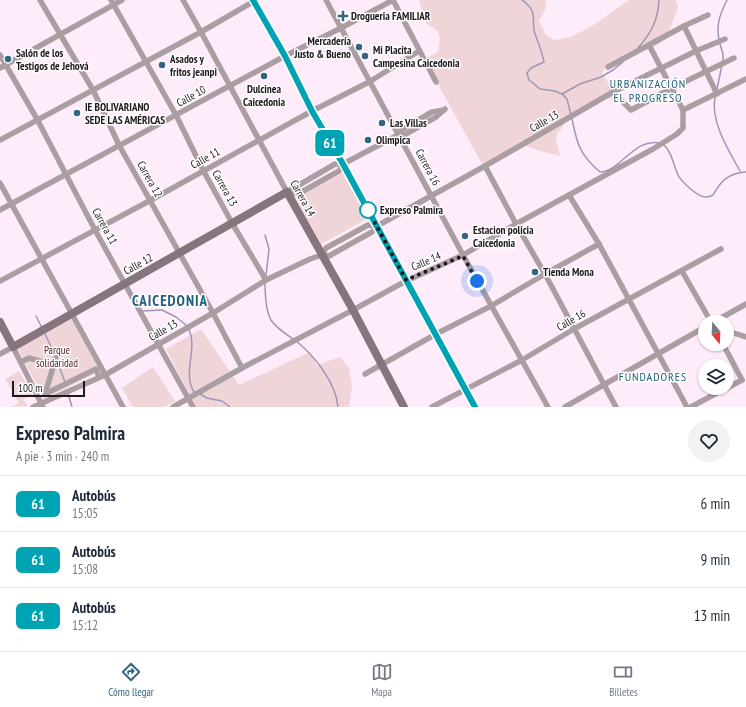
<!DOCTYPE html>
<html lang="es">
<head>
<meta charset="utf-8">
<style>
	body { margin:0; font-family:"PT Sans Narrow",sans-serif; background:#f2f2f3; color:#1f2937; height:100vh; display:flex; flex-direction:column; font-size:15px; white-space:nowrap }
	* { box-sizing:border-box; margin:0 }
	p { font-size:13px; color:#747a83 }
	.icon { flex:none; width:22px; height:22px; fill:none; stroke:currentColor; stroke-width:2; stroke-linecap:round; stroke-linejoin:round }
	.map { position:relative; height:407px; overflow:hidden }
	.drawer { display:flex; flex-direction:column; background:#fff; flex:1 }
	.drawer>* { flex:none }
	.badge { padding:0 8px; border-radius:6px; font-size:14px; line-height:26px }
	.needle { width:26px; rotate:162deg }
	.tools { position:absolute; left:698px; top:315px; display:grid; gap:8px }
	.tools a { display:grid; place-items:center; width:36px; height:36px; border-radius:50%; background:#fff; box-shadow:0 1px 3px #0004; font-size:20px }
	.scale { position:absolute; left:12px; bottom:10px; width:73px; box-sizing:border-box; padding-left:4px; border:2px solid #1f181e; border-top:0; font-size:11px; line-height:14px; white-space:nowrap; color:#1f181e; -webkit-text-stroke:3px #fff; paint-order:stroke }
	.you { position:absolute; width:20px; height:20px; margin:-10px; border:3px solid #fff; border-radius:50%; background:#1a73e8; box-shadow:0 0 0 6px #1a73e833 }
	.map>.badge { position:absolute; translate:-50% -50%; box-shadow:0 0 0 2px #fff }
	.round { display:grid; place-items:center; flex:none; width:42px; height:42px; border-radius:21px; background:#f2f2f3 }
	.summary { display:flex; align-items:center; justify-content:space-between; height:68px; padding:0 16px }
	h1 { font-size:19px; font-weight:700; line-height:30px }
	ul { padding:0; list-style:none }
	li { display:flex; align-items:center; gap:12px; height:56px; padding:0 16px; border-top:1px solid #e0e1e3 }
	li div { flex:1 }
	li b { display:block; font-size:15px }
	li em { font-style:normal }
	li .badge { min-width:44px; font-weight:700; text-align:center }
	.tabs { display:flex; justify-content:space-around; align-items:center; height:56px; border-top:1px solid #e0e1e3; background:#fff; font-size:11px; color:#747a83 }
	.tabs a { display:grid; justify-items:center; gap:2px }
	.tabs .current { color:#326683 }
	.map>svg:first-child { display:block }
	.green { fill:#f0d5d8 }
	.lines { fill:none; stroke-linecap:round; stroke-linejoin:round }
	.stream { stroke:#9c96b7; stroke-width:1.5 }
	.street { stroke:#aa9ea2; stroke-width:5.5 }
	.secondary { stroke:#86757c; stroke-width:8 }
	.line-casing { stroke:#fff; stroke-width:9 }
	.line { stroke:#00a3b4; stroke-width:6 }
	.walk { stroke:#1f181e; stroke-width:4; stroke-dasharray:0 7.2 }
	.poi-dot { fill:#326683; stroke:#fff; stroke-width:1.5 }
	.stop-dot { fill:#fff; stroke:#00a3b4; stroke-width:2 }
	.labels { text-anchor:middle; dominant-baseline:central; stroke-width:3; stroke-linejoin:round; paint-order:stroke }
	.poi-label { font-size:11px; font-weight:bold; fill:#1f181e; stroke:#fff; text-anchor:start }
	.street-label { font-size:11px; fill:#1f181e; stroke:#fff }
	.stop-label { font-size:11px; font-weight:bold; fill:#1f181e; stroke:#fff; text-anchor:start }
	.park-label { font-size:11px; fill:#58232d; stroke:#fff }
	.neighbourhood-label { font-size:12px; letter-spacing:1px; fill:#205e7d; stroke:#fff }
	.district-label { font-size:15px; font-weight:bold; letter-spacing:1px; fill:#205e7d; stroke:#fff }
</style>
</head>
<body>
<div class="map">
<svg width="746" height="407" viewBox="0 0 746 407">
	<rect width="100%" height="100%" fill="#ffecfb"/>
	<g class="green">
		<path d="M419,0h127v8l-7,13 7,14 8,5 17,-3 21,-11 37,-26h47l2,8 -12,31 -15,10 -25,7 -19,9 -5,8 17,27 -14,-2 -38,22 -9,13 -2,6 4,17 -20,-5 -14,-5 -44,18 -58,-105 14,-7 2,-12 -2,-9 -12,-8z"/>
		<path d="M344,172l25,46 -48,26 -25,-46z"/>
		<path d="M70,315l30,56 -56,28 -29,-56z"/>
		<path d="M201,329l38,56 71,-33 7,13 23,-8 9,11 3,18 -3,21h-153l-30,-58z"/>
		<path d="M153,367l22,34 -11,6h-31l-11,-19z"/>
		<path d="M19,371l14,23 -12,7 3,-1 4,6 -17,1 8,-4 -14,-24z"/>
	</g>
	<g class="lines">
		<g class="stream">
			<path d="M522,0c18,13 8,19 13,34 4,11 7,17 9,28l-13,6 -4,5 2,7 11,9 15,2 7,3 5,5 4,16"/>
			<path d="M719,40c-3,-17 1,-25 8,-40"/>
			<path d="M720,44l3,10v8"/>
			<path d="M638,48c13,-15 20,-27 21,-48"/>
			<path d="M717,89l5,-24"/>
			<path d="M562,94l18,-10 21,-7 12,-7 10,-8"/>
			<path d="M715,97c-5,24 14,54 25,74"/>
			<path d="M572,119c5,25 8,36 28,53 21,-1 34,-34 59,-29"/>
			<path d="M663,144c9,8 10,20 15,31 4,7 20,23 29,22 2,0 4,-1 6,-2 8,-14 15,-22 33,-23"/>
			<path d="M265,235l4,14 -3,27"/>
			<path d="M265,282c0,10 1,29 6,38 5,8 15,14 22,19"/>
			<path d="M142,311l20,-1 14,7 11,9"/>
			<path d="M36,316l6,12"/>
			<path d="M189,330c9,19 -7,43 5,62"/>
			<path d="M45,334l10,21"/>
			<path d="M296,341c19,15 40,42 42,66"/>
			<path d="M57,361l8,21"/>
			<path d="M68,393l4,14"/>
			<path d="M200,394l7,4 15,3 8,6"/>
		</g>
		<g class="street">
			<path d="M40,0l53,90 26,55 94,168 29,55"/>
			<path d="M111,0l65,115 27,55 29,53 34,57"/>
			<path d="M183,0l18,32 86,160"/>
			<path d="M253,0l32,56 27,55 31,53 132,243"/>
			<path d="M326,0l137,255 85,152"/>
			<path d="M393,0l43,82"/>
			<path d="M684,26l33,68"/>
			<path d="M0,55l37,64 58,111 98,177"/>
			<path d="M608,67l76,-41 24,-11"/>
			<path d="M0,68l122,-68"/>
			<path d="M613,92l18,18 41,-22 62,-30"/>
			<path d="M683,110l63,-31"/>
			<path d="M398,135l3,-5 31,-18 12,-2"/>
			<path d="M0,140l201,-108 55,-32"/>
			<path d="M485,166l31,58 29,50 71,133"/>
			<path d="M0,183l123,224"/>
			<path d="M287,192l48,-28h8l55,-29h6l32,-18 9,-8"/>
			<path d="M287,192l11,2 41,-23 4,-7"/>
			<path d="M569,195l30,49 88,163"/>
			<path d="M0,210l285,-154 56,-28 52,-28"/>
			<path d="M322,255l4,-7 42,-23 9,1"/>
			<path d="M682,271l29,51"/>
			<path d="M0,281l151,-81 161,-89 57,-29 50,-31"/>
			<path d="M714,322l32,-18"/>
			<path d="M727,331l19,6"/>
			<path d="M723,344l19,36"/>
			<path d="M0,354l13,-7 30,60"/>
			<path d="M57,354l-12,40 51,-25 3,8"/>
			<path d="M21,362l8,-4 25,7"/>
			<path d="M365,374l71,-40 55,-28 54,-32 54,-30"/>
			<path d="M727,388l15,-8"/>
			<path d="M33,407l72,-32 108,-62 53,-33 44,-21 12,-4 7,1 43,-24 5,-6 108,-60 128,-74 83,-41 29,-12"/>
			<path d="M173,407l69,-39 111,-58 53,-29 57,-26 53,-31 137,-75 24,-15 6,-6v-18l-34,-65"/>
			<path d="M432,407l90,-47 52,-31 147,-80"/>
			<path d="M565,407l140,-80"/>
			<path d="M691,407l35,-19"/>
		</g>
		<path class="secondary" d="M0,322l13,25 274,-155 66,118 51,97"/>
	</g>
	<g class="lines">
		<defs>
			<path id="line" d="M253,0l32,56 27,55 31,53 132,243"/>
		</defs>
		<use href="#line" class="line-casing"/>
		<use href="#line" class="line"/>
		<path class="walk" d="M368,210l38,70 57,-24 14,25"/>
	</g>
	<g class="poi-dot">
		<path d="M341 10h4v4h4v4h-4v4h-4v-4h-4v-4h4z"/>
		<circle cx="359" cy="47" r="4"/>
		<circle cx="365" cy="56" r="4"/>
		<circle cx="8" cy="59" r="4"/>
		<circle cx="162" cy="65" r="4"/>
		<circle cx="264" cy="76" r="4"/>
		<circle cx="77" cy="113" r="4"/>
		<circle cx="382" cy="123" r="4"/>
		<circle cx="368" cy="140" r="4"/>
		<circle cx="465" cy="236" r="4"/>
		<circle cx="535" cy="272" r="4"/>
	</g>
	<circle class="stop-dot" cx="368" cy="210" r="8"/>
	<g class="labels">
		<g class="poi-label">
			<text x="351" y="16">Drogueria FAMILIAR</text>
			<text x="351" y="41" text-anchor="end">Mercadería<tspan x="351" dy="13">Justo &amp; Bueno</tspan></text>
			<text x="373" y="50">Mi Placita<tspan x="373" dy="13">Campesina Caicedonia</tspan></text>
			<text x="16" y="53">Salón de los<tspan x="16" dy="13">Testigos de Jehová</tspan></text>
			<text x="170" y="59">Asados y<tspan x="170" dy="13">fritos jeanpi</tspan></text>
			<text x="264" y="89" text-anchor="middle">Dulcinea<tspan x="264" dy="13">Caicedonia</tspan></text>
			<text x="85" y="107">IE BOLIVARIANO<tspan x="85" dy="13">SEDE LAS AMÉRICAS</tspan></text>
			<text x="390" y="123">Las Villas</text>
			<text x="376" y="140">Olimpica</text>
			<text x="473" y="230">Estacion policia<tspan x="473" dy="13">Caicedonia</tspan></text>
			<text x="543" y="272">Tienda Mona</text>
		</g>
		<g class="street-label">
			<text transform="translate(191 96) rotate(-29)">Calle 10</text>
			<text transform="translate(544 121) rotate(-30)">Calle 13</text>
			<text transform="translate(205 158) rotate(-29)">Calle 11</text>
			<text transform="translate(428 167) rotate(62)">Carrera 16</text>
			<text transform="translate(150 179) rotate(61)">Carrera 12</text>
			<text transform="translate(225 188) rotate(61)">Carrera 13</text>
			<text transform="translate(303 198) rotate(61)">Carrera 14</text>
			<text transform="translate(105 226) rotate(61)">Carrera 11</text>
			<text transform="translate(426 261) rotate(-23)">Calle 14</text>
			<text transform="translate(138 264) rotate(-29)">Calle 12</text>
			<text transform="translate(571 320) rotate(-30)">Calle 16</text>
			<text transform="translate(163 330) rotate(-30)">Calle 13</text>
		</g>
		<g class="stop-label">
			<text x="380" y="210">Expreso Palmira</text>
		</g>
		<g class="park-label">
			<text x="57" y="350">Parque<tspan x="57" dy="13">solidaridad</tspan></text>
		</g>
		<g class="neighbourhood-label">
			<text x="648" y="83">URBANIZACIÓN<tspan x="648" dy="14">EL PROGRESO</tspan></text>
			<text x="653" y="376">FUNDADORES</text>
		</g>
		<g class="district-label">
			<text x="170" y="300">CAICEDONIA</text>
		</g>
	</g>
</svg>
<div class="tools">
<a><svg class="needle" viewBox="-14 -14 28 28"><path d="M0-13l5 13h-10z" fill="#e53935"/><path d="M0 13l5-13h-10z" fill="#747a83"/></svg></a>
<a><svg class="icon" aria-label="layers" viewBox="0 0 24 24"><path d="M12 4l9 5-9 5-9-5zM3 14l9 5 9-5"/></svg></a>
</div>
<div class="scale">100 m</div>
<div class="you" style="left:477px;top:281px"></div>
<b class="badge" style="left:330px;top:143px;background:#00a3b4;color:#fff">61</b>
</div>
<section class="drawer">
<div class="summary"><div><h1>Expreso Palmira</h1><p>A pie · 3 min · 240 m</p></div><a class="round"><svg class="icon" aria-label="heart" viewBox="0 0 24 24"><path d="M12 20l-8-8c-3-5 5-10 8-4 3-6 11-1 8 4z"/></svg></a></div>
<ul>
<li><span class="badge" style="background:#00a3b4;color:#fff">61</span><div><b>Autobús</b><p>15:05</p></div><em>6 min</em></li>
<li><span class="badge" style="background:#00a3b4;color:#fff">61</span><div><b>Autobús</b><p>15:08</p></div><em>9 min</em></li>
<li><span class="badge" style="background:#00a3b4;color:#fff">61</span><div><b>Autobús</b><p>15:12</p></div><em>13 min</em></li>
</ul>
</section>
<nav class="tabs">
<a class="current"><svg class="icon" aria-label="directions" viewBox="0 0 24 24"><path d="M12 3l9 9-9 9-9-9zM9 14v-3h6M13 9l2 2-2 2"/></svg>Cómo llegar</a>
<a><svg class="icon" aria-label="map" viewBox="0 0 24 24"><path d="M3 6l6-2 6 2 6-2v14l-6 2-6-2-6 2zM9 4v14M15 6v14"/></svg>Mapa</a>
<a><svg class="icon" aria-label="tickets" viewBox="0 0 24 24"><path d="M3 7h18v10H3zM15 7v10"/></svg>Billetes</a>
</nav>
</body>
</html>
